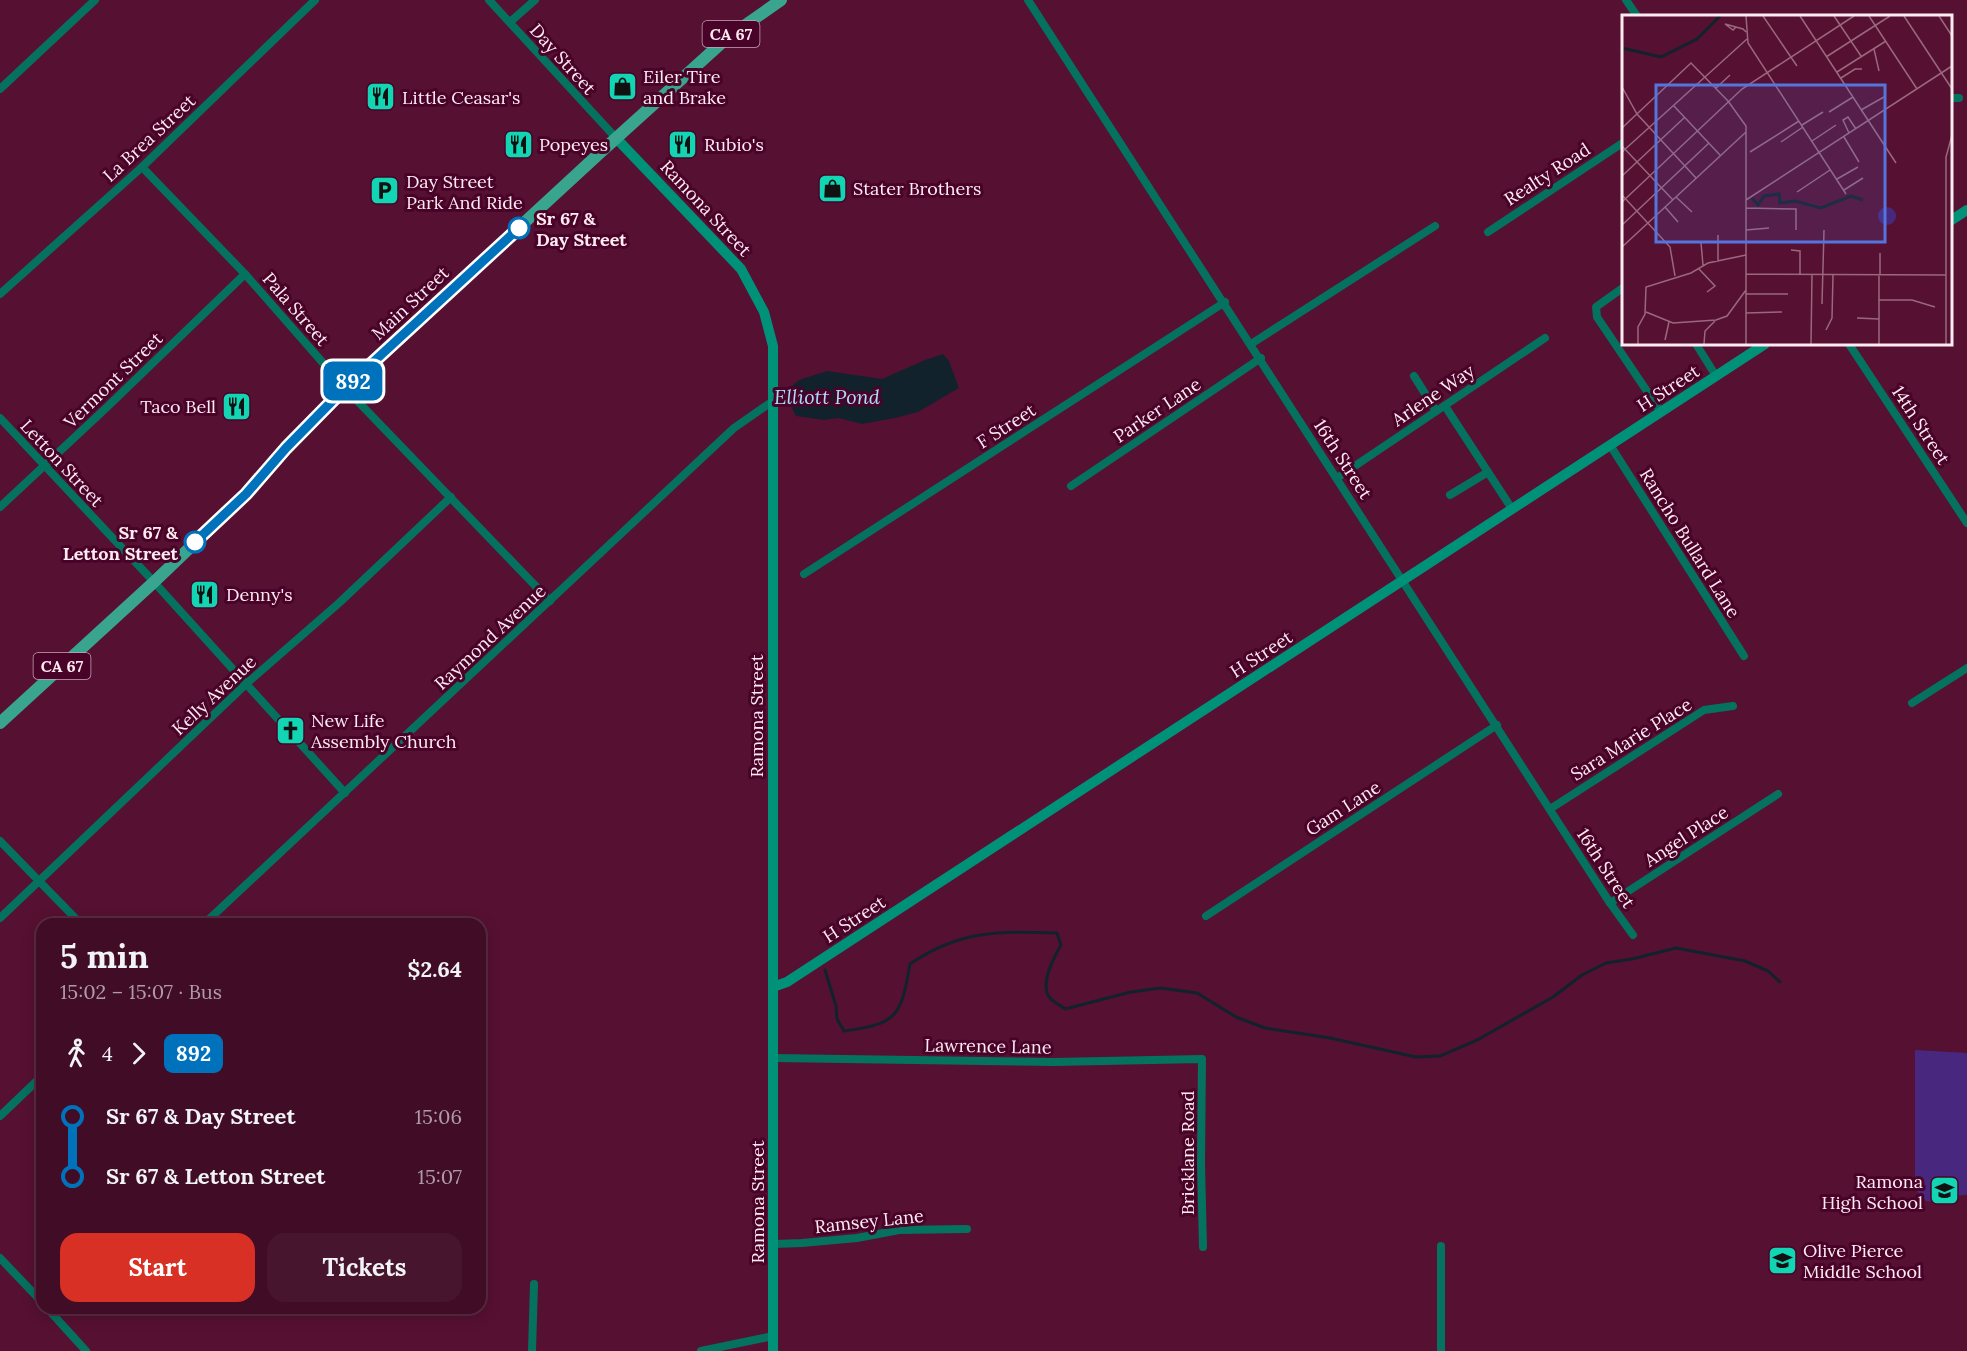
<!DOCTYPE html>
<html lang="en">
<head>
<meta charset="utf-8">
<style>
	body { margin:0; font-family:Lora,serif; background:#47152e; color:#f1f3f6; height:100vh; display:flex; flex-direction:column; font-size:22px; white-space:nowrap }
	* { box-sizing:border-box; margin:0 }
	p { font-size:20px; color:#ae9ba7 }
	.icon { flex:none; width:33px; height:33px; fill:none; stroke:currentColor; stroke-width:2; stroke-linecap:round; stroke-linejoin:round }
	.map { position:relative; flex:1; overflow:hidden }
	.sheet { position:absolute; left:36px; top:918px; width:450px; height:396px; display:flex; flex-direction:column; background:#400c26; border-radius:18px; box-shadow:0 3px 15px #0003,0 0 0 2px #592c43 }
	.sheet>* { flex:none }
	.badge { padding:0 12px; border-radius:9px; font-size:21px; line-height:39px }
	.map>.badge { position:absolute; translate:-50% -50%; box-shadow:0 0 0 3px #fff }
	.legs { display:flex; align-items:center; gap:9px; height:66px; padding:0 24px; font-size:20px }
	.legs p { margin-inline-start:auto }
	.summary { display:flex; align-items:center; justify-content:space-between; height:102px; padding:0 24px }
	h1 { font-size:33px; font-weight:700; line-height:45px }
	.action { display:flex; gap:12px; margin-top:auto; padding:12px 24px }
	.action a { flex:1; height:69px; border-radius:18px; background:#d93025; color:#fff; font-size:24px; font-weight:700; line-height:69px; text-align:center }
	.action a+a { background:#47152e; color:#f1f3f6 }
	ul { padding:0 24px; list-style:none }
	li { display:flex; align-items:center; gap:21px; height:60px; font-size:22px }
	li i { display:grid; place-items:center; width:9px; height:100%; margin:0 8px; background:currentColor }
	li i::after { content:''; width:15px; height:15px; margin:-8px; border:4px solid; border-radius:50%; background:#400c26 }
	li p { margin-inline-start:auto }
	li:first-child i { background:linear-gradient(#0000 50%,currentColor 0) }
	li:last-child i { background:linear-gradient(currentColor 50%,#0000 0) }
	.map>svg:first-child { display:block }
	.green { fill:#48287f }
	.water { fill:#12222c }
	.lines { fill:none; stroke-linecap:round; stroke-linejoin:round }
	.stream { stroke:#12222c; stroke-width:3 }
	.street { stroke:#05715f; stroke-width:8 }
	.secondary { stroke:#009179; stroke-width:10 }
	.primary { stroke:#3aa58e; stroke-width:12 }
	.line-1-casing { stroke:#fff; stroke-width:14 }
	.line-1 { stroke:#0072bc; stroke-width:9 }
	.stop-1-dot { fill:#fff; stroke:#0072bc; stroke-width:3 }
	.labels { text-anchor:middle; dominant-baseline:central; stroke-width:6; stroke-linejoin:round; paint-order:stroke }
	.shield { fill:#4a0328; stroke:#c7a5b5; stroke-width:1.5 }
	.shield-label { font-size:16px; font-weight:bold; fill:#fdebf1 }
	.street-label { font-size:18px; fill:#fdebf1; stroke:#4a0328 }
	.poi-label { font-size:18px; fill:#fdebf1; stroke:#4a0328; text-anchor:start }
	.stop-label { font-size:18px; font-weight:bold; fill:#fdebf1; stroke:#4a0328; text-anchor:start }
	.water-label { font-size:20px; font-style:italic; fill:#aaddfd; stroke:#4a0328 }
	.inset-river { fill:none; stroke:#12222c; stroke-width:3 }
	.inset-road { fill:none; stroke:#99687e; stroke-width:1.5 }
	.view { fill:#5575de; fill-opacity:0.15; stroke:#5575de; stroke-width:3 }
	.inset-edge { fill:none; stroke:#fdebf1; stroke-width:3 }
</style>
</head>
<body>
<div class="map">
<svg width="1967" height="1351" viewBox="0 0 1967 1351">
	<rect width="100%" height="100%" fill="#561032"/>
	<path class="green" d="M1915,1050l52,3v142l-21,1 -8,6 -12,-1 -11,-12z"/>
	<path class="water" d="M943,354l6,7 10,27 -41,24 -23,6 -33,6 -24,-6 -14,2 -28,-4 -12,-23 15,-13 28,-9 55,8 43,-19z"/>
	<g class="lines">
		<path class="stream" d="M825,970l11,36 1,13 7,12c54,-7 57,-15 66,-67 50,-34 88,-33 147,-31l4,12c-7,12 -21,39 -12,52 4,5 11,8 16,12l66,-17 30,-4 36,5 39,24 29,11 65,10 86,19 24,-1 39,-17 74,-42 29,-22 24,-12 26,-4 44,-11 69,13 23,10 12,11"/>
		<g class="street">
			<path d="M489,0l127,138"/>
			<path d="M1028,0l582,903 23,32"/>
			<path d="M1626,0l11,16"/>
			<path d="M510,22l25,-22"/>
			<path d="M0,89l95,-89"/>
			<path d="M1950,98h9"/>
			<path d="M142,167l103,107 100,114 205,213"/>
			<path d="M1488,232l136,-90"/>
			<path d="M1624,287l-28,20 1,10 64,95"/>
			<path d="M0,294l142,-127 173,-167"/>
			<path d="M1251,344l184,-118"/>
			<path d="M1696,344l20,32"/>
			<path d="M1849,344l118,179"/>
			<path d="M1414,376l22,35"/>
			<path d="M1445,406l67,103"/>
			<path d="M0,418l154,164 191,211"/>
			<path d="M1610,445l134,211"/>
			<path d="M1337,478l208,-140"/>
			<path d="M1071,486l190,-128"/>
			<path d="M1450,495l38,-23"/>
			<path d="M0,507l106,-99 139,-134"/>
			<path d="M804,574l421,-272"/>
			<path d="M1912,703l55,-35"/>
			<path d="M1550,809l154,-99 29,-4"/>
			<path d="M0,841l81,83"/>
			<path d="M1610,903l168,-109"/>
			<path d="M1206,916l291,-191"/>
			<path d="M0,918l246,-234 93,-81 112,-106"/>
			<path d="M204,924l530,-496 39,-27"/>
			<path d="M774,1058l280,4 148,-3 -1,104 2,84"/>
			<path d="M0,1116l42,-40"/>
			<path d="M774,1244l28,-1 55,-5 42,-8 68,-1"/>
			<path d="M0,1258l42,44"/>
			<path d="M47,1308l39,43"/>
			<path d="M532,1351l2,-67"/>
			<path d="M701,1351l72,-15"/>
			<path d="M1441,1351v-105"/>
		</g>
		<g class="secondary">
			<path d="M616,138l125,131 23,43 9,34v1005"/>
			<path d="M1950,221l17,-11"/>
			<path d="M773,987l14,-5 978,-638"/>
		</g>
		<path class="primary" d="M0,723l154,-141 92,-88 41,-46 58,-60 258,-238 124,-112 54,-38"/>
	</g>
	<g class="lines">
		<defs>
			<path id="line-1" d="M195,542l51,-48 40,-46 59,-60 174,-160"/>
		</defs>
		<use href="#line-1" class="line-1-casing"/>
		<use href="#line-1" class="line-1"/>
	</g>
	<defs>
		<symbol id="shop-square" viewBox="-11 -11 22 22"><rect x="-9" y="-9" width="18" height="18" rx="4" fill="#12d5b4" stroke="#4a0328"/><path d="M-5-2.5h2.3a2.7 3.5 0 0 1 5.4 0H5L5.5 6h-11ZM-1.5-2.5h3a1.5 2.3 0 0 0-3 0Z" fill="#111"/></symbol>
		<symbol id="restaurant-square" viewBox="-11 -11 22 22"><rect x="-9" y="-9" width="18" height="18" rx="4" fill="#12d5b4" stroke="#4a0328"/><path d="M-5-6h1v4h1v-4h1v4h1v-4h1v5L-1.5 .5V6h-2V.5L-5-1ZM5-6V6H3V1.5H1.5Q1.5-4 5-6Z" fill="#111"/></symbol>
		<symbol id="parking-square" viewBox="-11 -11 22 22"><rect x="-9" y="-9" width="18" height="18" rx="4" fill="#12d5b4" stroke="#4a0328"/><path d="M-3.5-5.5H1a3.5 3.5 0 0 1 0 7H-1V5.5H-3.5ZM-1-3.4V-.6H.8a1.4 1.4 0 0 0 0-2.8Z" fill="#111"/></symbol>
		<symbol id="church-square" viewBox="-11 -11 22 22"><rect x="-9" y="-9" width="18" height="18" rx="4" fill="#12d5b4" stroke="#4a0328"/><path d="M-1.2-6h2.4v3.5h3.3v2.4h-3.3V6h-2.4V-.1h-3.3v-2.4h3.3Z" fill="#111"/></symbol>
		<symbol id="school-square" viewBox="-11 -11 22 22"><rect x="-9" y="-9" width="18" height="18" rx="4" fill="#12d5b4" stroke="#4a0328"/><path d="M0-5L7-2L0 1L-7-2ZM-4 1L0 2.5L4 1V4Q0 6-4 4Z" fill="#111"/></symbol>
	</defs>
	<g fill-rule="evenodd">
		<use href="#shop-square" x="606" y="70" width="33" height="33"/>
		<use href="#restaurant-square" x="364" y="80" width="33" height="33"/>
		<use href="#restaurant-square" x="502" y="128" width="33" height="33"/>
		<use href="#restaurant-square" x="666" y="128" width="33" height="33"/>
		<use href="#shop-square" x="816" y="172" width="33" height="33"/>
		<use href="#parking-square" x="368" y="174" width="33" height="33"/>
		<use href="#restaurant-square" x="220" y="390" width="33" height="33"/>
		<use href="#restaurant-square" x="188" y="578" width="33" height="33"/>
		<use href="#church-square" x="274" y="714" width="33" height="33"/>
		<use href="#school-square" x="1928" y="1174" width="33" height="33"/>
		<use href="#school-square" x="1766" y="1244" width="33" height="33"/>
	</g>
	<g class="stop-1-dot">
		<circle cx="519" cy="228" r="10"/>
		<circle cx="195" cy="542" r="10"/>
	</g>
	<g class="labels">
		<g class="shield">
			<rect x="702.5" y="21" width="57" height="26" rx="4.5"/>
			<rect x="33.5" y="653" width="57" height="26" rx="4.5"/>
		</g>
		<g class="shield-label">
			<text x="731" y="34">CA 67</text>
			<text x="62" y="666">CA 67</text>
		</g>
		<g class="street-label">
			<text transform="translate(563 59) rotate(48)">Day Street</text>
			<text transform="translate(149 138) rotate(-43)">La Brea Street</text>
			<text transform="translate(1547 174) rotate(-33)">Realty Road</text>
			<text transform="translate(706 208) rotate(47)">Ramona Street</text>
			<text transform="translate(410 303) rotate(-43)">Main Street</text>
			<text transform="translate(296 309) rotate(49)">Pala Street</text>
			<text transform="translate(113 380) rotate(-44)">Vermont Street</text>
			<text transform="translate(1668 388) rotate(-33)">H Street</text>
			<text transform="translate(1433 395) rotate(-34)">Arlene Way</text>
			<text transform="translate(1157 410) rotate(-34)">Parker Lane</text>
			<text transform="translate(1921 425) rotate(57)">14th Street</text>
			<text transform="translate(1006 426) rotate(-33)">F Street</text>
			<text transform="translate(1343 459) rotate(57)">16th Street</text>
			<text transform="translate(62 463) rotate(47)">Letton Street</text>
			<text transform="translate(1690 543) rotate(58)">Rancho Bullard Lane</text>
			<text transform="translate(490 637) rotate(-43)">Raymond Avenue</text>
			<text transform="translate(1261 654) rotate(-33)">H Street</text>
			<text transform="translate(214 695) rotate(-43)">Kelly Avenue</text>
			<text transform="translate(756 716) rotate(-90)">Ramona Street</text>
			<text transform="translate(1631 739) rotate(-32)">Sara Marie Place</text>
			<text transform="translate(1343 808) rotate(-33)">Gam Lane</text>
			<text transform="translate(1686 836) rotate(-33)">Angel Place</text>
			<text transform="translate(1606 868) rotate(57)">16th Street</text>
			<text transform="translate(854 919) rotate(-33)">H Street</text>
			<text transform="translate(988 1046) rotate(1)">Lawrence Lane</text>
			<text transform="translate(1187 1153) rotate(-90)">Bricklane Road</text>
			<text transform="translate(757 1202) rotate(-90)">Ramona Street</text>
			<text transform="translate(869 1221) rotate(-6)">Ramsey Lane</text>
		</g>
		<g class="poi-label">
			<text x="643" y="76">Eiler Tire<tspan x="643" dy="21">and Brake</tspan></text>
			<text x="402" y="97">Little Ceasar's</text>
			<text x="539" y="144">Popeyes</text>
			<text x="704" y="144">Rubio's</text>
			<text x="406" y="181">Day Street<tspan x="406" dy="21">Park And Ride</tspan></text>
			<text x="853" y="188">Stater Brothers</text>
			<text x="216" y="406" text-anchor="end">Taco Bell</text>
			<text x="226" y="594">Denny's</text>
			<text x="311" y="720">New Life<tspan x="311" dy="21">Assembly Church</tspan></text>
			<text x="1923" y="1181" text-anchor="end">Ramona<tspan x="1923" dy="21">High School</tspan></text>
			<text x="1803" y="1250">Olive Pierce<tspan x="1803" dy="21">Middle School</tspan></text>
		</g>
		<g class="stop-label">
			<text x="536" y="218">Sr 67 &amp;<tspan x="536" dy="21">Day Street</tspan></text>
			<text x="178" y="532" text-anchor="end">Sr 67 &amp;<tspan x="178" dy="21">Letton Street</tspan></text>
		</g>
		<g class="water-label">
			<text x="827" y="396">Elliott Pond</text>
		</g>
	</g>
	<g transform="translate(1622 15)">
		<rect width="330" height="330" fill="#561032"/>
		<path d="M256 201a9 9 0 1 1 18 0a9 9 0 1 1-18 0Z" fill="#48287f"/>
		<path class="inset-river" d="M0,33l39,9 36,-18 23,-23M130,183l6,7 6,-9 15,-2 1,9 15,-2 26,7 30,-12 12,4"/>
		<path class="inset-road" d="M124,1l2,27 98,151M141,1l34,50M178,1l96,147M212,1l27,40M247,1l48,73M282,1l48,73M317,1l13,20M114,12l-3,3 -8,-6 18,5 3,3M252,34l5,22M204,42l64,-41M215,57l49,-31M219,63l14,-9h7M0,72l15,27 59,64M94,73l14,-13M106,86l18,25v148l200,1M51,90l47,50M239,95l23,-13M207,97l24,-15M180,110l21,-13M0,113l69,-65 37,38M227,118l-6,-13 5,-3 8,12M222,122l15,25M190,126l24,-16M159,127l22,-15M0,131l51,54M0,137l125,-113M128,137l49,-31M0,161l63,-59M215,164l21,-12M222,175l19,-12M175,177l33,-22M0,180l48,52 5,29M54,182l16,15M124,185l206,-134M0,187l120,-113 112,-73M43,192l13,15M124,193l50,1v21M0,210l87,-82M124,215l23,-2M79,228l2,22M0,232l124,-115M169,235l9,1v23M258,238v22M96,246v-26M77,254l16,17 -8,6M124,279h42M257,285h33l23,7M200,289l2,-74M24,297l27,11 43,-3 11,-4 19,-26M124,298l36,-1M235,303l22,1M204,315l6,-12 1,-43M43,325l4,-18M16,329v-17l7,-13 1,-27 45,-14 17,-10 38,-8M82,329l1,-13 10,-10M124,329v-70M189,329l1,-70M257,329v-69M324,329v-187l6,-22"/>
		<path class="view" d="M34,70h229v157h-229z"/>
		<rect width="330" height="330" class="inset-edge"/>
	</g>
</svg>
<b class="badge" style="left:353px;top:381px;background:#0072bc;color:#fff">892</b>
<section class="sheet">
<div class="summary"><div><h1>5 min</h1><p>15:02 – 15:07 · Bus</p></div><b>$2.64</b></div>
<div class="legs"><svg class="icon" aria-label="walk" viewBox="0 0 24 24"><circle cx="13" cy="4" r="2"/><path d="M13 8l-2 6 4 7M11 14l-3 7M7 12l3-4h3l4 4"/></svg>4<svg class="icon" aria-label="forward" viewBox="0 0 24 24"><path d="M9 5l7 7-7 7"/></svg><b class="badge" style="background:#0072bc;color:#fff">892</b></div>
<ul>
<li><i style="color:#0072bc"></i><b>Sr 67 &amp; Day Street</b><p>15:06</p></li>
<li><i style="color:#0072bc"></i><b>Sr 67 &amp; Letton Street</b><p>15:07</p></li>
</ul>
<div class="action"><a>Start</a><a>Tickets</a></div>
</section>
</div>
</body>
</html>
